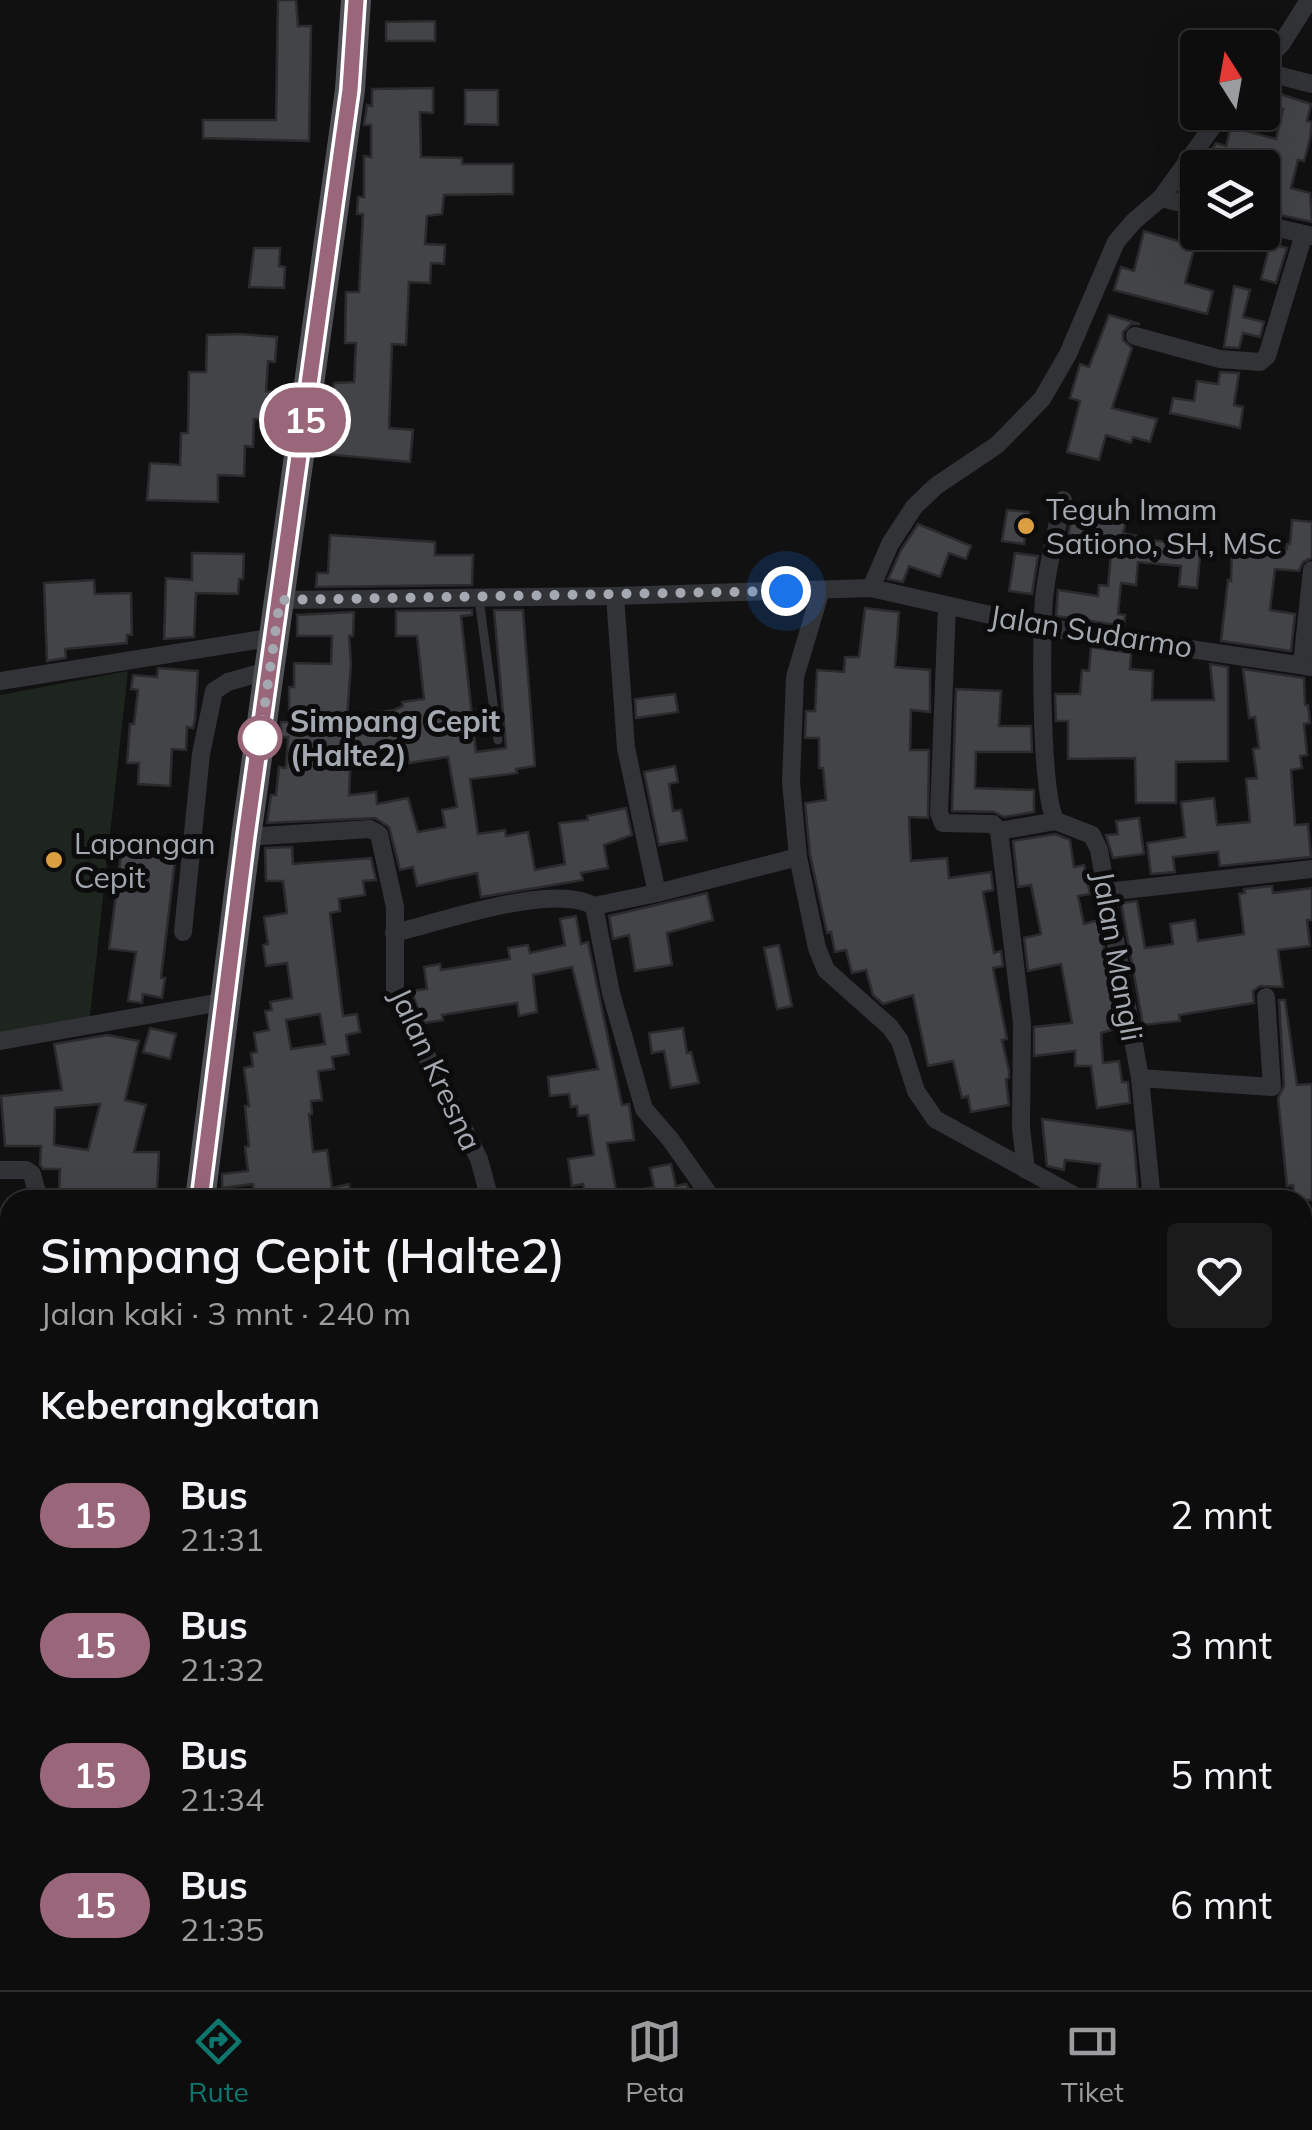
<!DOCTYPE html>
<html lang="id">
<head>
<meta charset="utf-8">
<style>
	body { margin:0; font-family:Mulish,sans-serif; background:#1b1b1c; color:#f1f3f6; height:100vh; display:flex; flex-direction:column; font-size:38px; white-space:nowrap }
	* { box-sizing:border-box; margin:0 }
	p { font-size:32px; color:#9a9c9e }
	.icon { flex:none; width:55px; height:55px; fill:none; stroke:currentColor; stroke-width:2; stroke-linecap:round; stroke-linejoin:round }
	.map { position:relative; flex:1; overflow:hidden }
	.side { position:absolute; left:0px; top:1190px; width:1312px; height:800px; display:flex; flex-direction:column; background:#0d0d0e; border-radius:30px 30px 0 0; box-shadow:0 10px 40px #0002,0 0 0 2px #2d2d2e }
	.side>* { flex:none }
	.badge { padding:0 20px; border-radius:32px; font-size:35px; line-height:65px }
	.needle { width:65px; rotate:349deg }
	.fabs { position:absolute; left:1180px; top:30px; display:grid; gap:20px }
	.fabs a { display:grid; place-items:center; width:100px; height:100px; border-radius:10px; background:#0d0d0e; box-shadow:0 10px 40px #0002,0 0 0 2px #2d2d2e; font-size:50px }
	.you { position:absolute; width:50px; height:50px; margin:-25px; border:8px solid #fff; border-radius:50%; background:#1a73e8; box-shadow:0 0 0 15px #1a73e833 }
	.map>.badge { position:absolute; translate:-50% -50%; box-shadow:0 0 0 5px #fff }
	h2 { padding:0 40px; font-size:38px; line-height:90px }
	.round { display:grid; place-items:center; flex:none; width:105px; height:105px; border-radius:10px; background:#1b1b1c }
	.headline { display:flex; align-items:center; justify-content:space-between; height:170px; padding:0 40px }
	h1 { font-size:48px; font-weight:600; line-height:75px }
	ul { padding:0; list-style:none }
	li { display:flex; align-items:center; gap:30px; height:130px; padding:0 40px }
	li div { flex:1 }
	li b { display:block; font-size:38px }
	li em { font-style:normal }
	li .badge { min-width:110px; font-weight:700; text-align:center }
	.tabs { display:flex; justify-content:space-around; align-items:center; height:140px; border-top:2px solid #2d2d2e; background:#0d0d0e; font-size:28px; color:#9a9c9e }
	.tabs a { display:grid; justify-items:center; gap:5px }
	.tabs .selected { color:#0f766e }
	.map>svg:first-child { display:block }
	.green { fill:#1e241e }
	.building { fill:#434447; stroke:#2b2b2e; stroke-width:2.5; fill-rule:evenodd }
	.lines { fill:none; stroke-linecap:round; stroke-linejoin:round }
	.service { stroke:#323337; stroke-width:9 }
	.minor { stroke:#323337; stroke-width:18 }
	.secondary { stroke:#414246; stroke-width:28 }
	.primary { stroke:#4f5155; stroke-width:30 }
	.line-casing { stroke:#fff; stroke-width:22 }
	.line { stroke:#99667a; stroke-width:15 }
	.walk { stroke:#a4a9b1; stroke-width:10; stroke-dasharray:0 18 }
	.poi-dot { fill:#db9e40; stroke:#0c0c0d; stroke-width:4 }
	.stop-dot { fill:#fff; stroke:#99667a; stroke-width:5 }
	.labels { text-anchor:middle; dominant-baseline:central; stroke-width:10; stroke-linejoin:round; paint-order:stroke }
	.poi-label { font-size:30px; fill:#a4a9b1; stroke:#0c0c0d; text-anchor:start }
	.street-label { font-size:30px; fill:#a4a9b1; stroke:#0c0c0d }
	.stop-label { font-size:30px; font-weight:bold; fill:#a4a9b1; stroke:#0c0c0d; text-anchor:start }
</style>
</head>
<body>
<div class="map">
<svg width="1312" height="1990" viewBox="0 0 1312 1990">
	<rect width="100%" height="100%" fill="#111112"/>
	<path class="green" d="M128,671l-39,354 -89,13v-343z"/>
	<g class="building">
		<path d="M278,0h18l2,26h13l-2,115 -106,-3v-18h73z"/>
		<path d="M435,21v20h-49v-19z"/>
		<path d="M433,88v25l-13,-1 1,45 41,1v6h51v30l-69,1 -2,19 -15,2 -2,28 20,1 -1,19 -13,-1 -1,20 -21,-1 -3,63 -14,-1 -3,84 24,2 -3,32 -85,-8 9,-71 20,-1 2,-39h-11l1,-51h13l4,-78h-6l1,-17h6v-41l7,1v-32h-7l3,-20 5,1v-17z"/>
		<path d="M465,90h33v35l-33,-1z"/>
		<path d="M1271,91l40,13 -4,17 5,1 -2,17 -6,22 -6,-1 -7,28 19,5 2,29 -50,-11v-43h-62l16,-25 10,3 5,-19 45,12 7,-30 -16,-4z"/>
		<path d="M1144,231l51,15 -10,37 28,8 -6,23 -93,-24 7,-23 13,4z"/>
		<path d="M1270,244l17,4 -11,35 -15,-4z"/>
		<path d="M254,248h26l-1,18 6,1 -1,21 -35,-1z"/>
		<path d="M1234,286l16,4 -7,27 21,5 -4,15 -17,-4 -4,15 -15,-1z"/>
		<path d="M1109,315l31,9h-9l-8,8v8l9,8 -20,60 45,11 -7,23 -17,-5 -2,6 -25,-8 -7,25 -32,-8 13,-51 -10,-3 10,-34 9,3z"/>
		<path d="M239,334l38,3 -2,25 -7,-1 -2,30 6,1 -2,28 -16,-1 -1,28 -8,-1 -1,30 -26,-1v27l-71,-2 3,-37 30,2 1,-32h7l1,-61h17l1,-37z"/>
		<path d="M1220,372l19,1 -5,32 9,2 -3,21 -70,-15 3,-15 21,3 3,-20 21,3z"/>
		<path d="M1107,504l22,6 -6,23 14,3 -1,3 65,6 -4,43 -18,-2 2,-20 -43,-4 -2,23 -15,-2 -3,31 7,1 -1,11 -68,-10 2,-26 40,6 1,-11 9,1 3,-32 -44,-13 7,-34 30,8z"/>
		<path d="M1007,510l22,2 -5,32 -22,-3z"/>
		<path d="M1292,520l20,2v36l-9,4 -4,9 -24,-2 -5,41 25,4 -4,37 -70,-10 7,-61 3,1 1,-33 28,1 1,-4 26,4v-5h3z"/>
		<path d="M918,524l53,22 -5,13 -17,-6 -9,24 -31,-11 -6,16 -15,-3 13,-29z"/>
		<path d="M330,535l105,7v13h38l-1,30 -156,2 1,-14h11z"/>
		<path d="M192,553l52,1 -1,25h-4l-1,15 -42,-1 -2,44 -30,2 2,-61 26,2z"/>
		<path d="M1015,553l23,3 -6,38 -23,-3z"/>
		<path d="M94,580l1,14 36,-1 1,42h-5v8l-62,6 1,9 -19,3 -3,-78z"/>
		<path d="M865,608l34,4 -4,55 35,3v42l-19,-2 -1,40h19l-1,68 -19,-1 2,44 36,-3 2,20 42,-6 2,18 -10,2 11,61 7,-2 2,15 -10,2 14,71 -5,1 7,31v7l-3,1 3,26 -38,7 -3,-16 -6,2 -9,-37 -25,5 -15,-71 -30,9 -10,-9 -7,-25 -14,3 -6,-23 -11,2 -4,-20 -4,1 -17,-78 -5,-52 21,-3 -3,-32h-4v-30h-14l1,-27h9l2,-41 27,2 1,-15h14z"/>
		<path d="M472,610v5l-11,1 15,136 30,-4 -12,-138h29l12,156 -19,3 1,4 -47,6 8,55 27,-4 1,6 22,-4 7,38 30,-6 -6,-41 29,-3 -1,-4 39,-8 6,27 -28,10 4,23 -27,5 2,7 -102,17 -4,-24 -60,13 -4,-19 -13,3 -11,-43 -14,-9 -108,5 4,-28h5l3,-28 7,1 2,-31h-7v-15h8v-35h5v-24l37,1 1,-28h-35v-21l57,-3 -1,24h-4l2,28 -4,54 47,-8 9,-4 -1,-4 22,-3 -7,-63h-21v-25zM406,748l3,15 39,-6 9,50 -15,3 3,17 -27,5 -10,-34 -31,6 -1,-12 -27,3 2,-43z"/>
		<path d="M1091,647l40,6 -1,16 23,2 -1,29h62l-4,-36 18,3v94l-52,1v41h-40l-1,-45 -67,1v-38h-12l-1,-27h25l2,-24 7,1z"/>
		<path d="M158,668l40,3 -3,49 -2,8 -6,-1 -1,23 -14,-1 -2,37 -32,-2 1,-21h-12l3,-39h4l4,-34 -7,-1 2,-14 24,2z"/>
		<path d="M1243,669l61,9 1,27h3l2,18 -6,1 3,31 -7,1 2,12 -11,2 4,55 13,-1 3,33 -91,9 -2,-14 -45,5 2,15 -24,2 -4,-31 38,-6 -4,-35 33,-4 3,27 33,-3 -4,-43 11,-1 -4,-29 6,-1 -4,-31 -6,1z"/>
		<path d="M956,689l45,2 -2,35h32l1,26h-56l-1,36 59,2v22l-30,5 -10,-5 -42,-1z"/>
		<path d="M675,694l3,18 -42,6 -1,-19z"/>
		<path d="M675,766l3,16 -9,2 4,27 8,-1 6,30 -28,5 -15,-73z"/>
		<path d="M1139,818l5,36 -31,4 -7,-23 12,-1 -2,-13z"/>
		<path d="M1055,834l15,6 4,27 10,-2 6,29 -12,2 6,28 15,-4 19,108 -17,5 2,30 16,-2 3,21h6l2,21 -33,5 -6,-42h-16v-15l-41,5v-29l38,-4 -11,-59 -33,7 -4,-33 17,-4 -10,-49 -13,2 -5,-46z"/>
		<path d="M122,846l54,6 -15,126h4l-3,20 -19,-4 -1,9 -14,-2 8,-49 -27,-3z"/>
		<path d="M292,847l1,17 78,-6 5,22 -13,1 2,14 -26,4 1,12 -10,2 13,103 14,-2 3,18 -14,3 3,19 -17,3 2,12 -16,2 4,29 -11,1 1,13h-3l4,38 14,-2 5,38 17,-4 3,16h-97l-2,-16 -31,4v-14l26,-3 -3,-24 4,-1 -4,-40h4l-5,-38 9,-2 -2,-13 6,-1 -3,-19 15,-3 -4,-19 7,-1 -2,-8 22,-4 -5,-35 -21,3 -3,-21 5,-1 -4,-27 23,-4 -4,-32h-17l-1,-33zM320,1014l5,30 -34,5 -5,-29z"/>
		<path d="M1272,886l1,7 39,-5v32h-5l3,26 -32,4 5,37 -23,-1 -7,5 1,12 -75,12 1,6 -37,4 -22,-122 16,-2 8,47 28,-4 -3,-20 25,-4 3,21 46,-7 -5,-40 6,-1 -1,-4z"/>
		<path d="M707,893l6,27 -46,13 5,32 -37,6 -6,-36 -16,4 -4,-23z"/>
		<path d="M576,916l5,28 7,-2 34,163 7,-1 5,36 -27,3 11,57h-32l-3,-16 -11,2 -4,-27 26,-4 -6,-40 -10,1 -1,-10 -6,1 -2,-13 -19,2 -2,-19 50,-8 -26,-102 -39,8 4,37 -18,4 -2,-13 -75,12 1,5 -19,3 -13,-32 16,-2 -3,-22 16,-3 1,6 69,-11 -2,-11 20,-3 2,8 35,-8 -5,-26z"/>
		<path d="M779,945l13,61 -15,3 -13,-61z"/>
		<path d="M1279,1000h6l12,85 15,-1v116h-17l-2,-15 -6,1 -9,-88 6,-12z"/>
		<path d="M150,1028l26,6 -6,25 -27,-7z"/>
		<path d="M683,1028l4,25 4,-1 8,31 -28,5 -7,-37 -12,2 -3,-20z"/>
		<path d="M107,1035l32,6 -14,59 21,5 -12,47h25l-2,40 -27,1v7h-58l1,-8h-14l1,-23h-17l-3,-4 1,-19h-36l-4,-50 61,-6 -8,-46zM100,1104l-12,46 -34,-5 1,-37z"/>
		<path d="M1042,1119l91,12 6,69h-24l1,-9 -19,-2 3,-25 -35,-4 -1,10 -17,-4z"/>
		<path d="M671,1164l5,22 10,-2 10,16h-70l-1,-7 29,-6 -4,-19z"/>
	</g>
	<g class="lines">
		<path class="service" d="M479,599l19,141"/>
		<g class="minor">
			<path d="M1262,64l20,-21 27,-43"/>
			<path d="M1262,71l50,13"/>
			<path d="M1161,198l37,9"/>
			<path d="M1262,224l50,12"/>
			<path d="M1135,336l85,23 40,3 7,-6 37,-122"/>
			<path d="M1063,500c-7,33 -16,66 -19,99 -3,35 -4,199 12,222l36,14 7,15 41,228 12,122"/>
			<path d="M871,588l19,-44 24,-37 22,-21 61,-41 45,-46 26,-45 48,-112 17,-20 28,-24 62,-86"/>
			<path d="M821,590l-26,87 -4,105 7,75 19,91 9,22 64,57 10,14 16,50 19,28 147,81"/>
			<path d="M615,596l11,152 31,145"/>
			<path d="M280,600l335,-4 256,-8 172,39 269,40"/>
			<path d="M947,606l-8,207 4,10 50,1 6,7 23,192 -1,105 5,42"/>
			<path d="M1302,664l10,-94"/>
			<path d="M0,681l275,-44"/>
			<path d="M999,831l57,-10"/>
			<path d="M246,837l124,-8 9,5 16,73v87l84,165 11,41"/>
			<path d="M1106,892l206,-23"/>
			<path d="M594,906l17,87 33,116 26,30 43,61"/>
			<path d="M594,906l63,-13 141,-36"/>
			<path d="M183,932l18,-178 13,-63 14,-9 42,-12"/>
			<path d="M394,933c47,-11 159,-51 200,-27"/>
			<path d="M0,1041l227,-40"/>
			<path d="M1140,1078l132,9 -6,-90"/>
			<path d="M0,1170h26l6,4 7,26"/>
			<path d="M0,1292h10"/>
			<path d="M1302,1298h10"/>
			<path d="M760,1980v10"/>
		</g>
		<path class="secondary" d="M1302,1674l10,-1"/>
		<g class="primary">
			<path d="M200,1200l46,-363 104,-747 6,-90"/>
			<path d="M98,1990l1,-10"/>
		</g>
	</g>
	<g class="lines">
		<defs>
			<path id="line" d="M200,1200l46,-364 104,-746 6,-90"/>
		</defs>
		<use href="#line" class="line-casing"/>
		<use href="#line" class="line"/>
		<path class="walk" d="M260,738l20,-138 506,-9"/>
	</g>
	<g class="poi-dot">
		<circle cx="1026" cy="526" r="10"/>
		<circle cx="54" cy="860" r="10"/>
	</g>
	<circle class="stop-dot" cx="260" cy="738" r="20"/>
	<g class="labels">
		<g class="poi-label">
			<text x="1046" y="509">Teguh Imam<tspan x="1046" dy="34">Sationo, SH, MSc</tspan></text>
			<text x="74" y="843">Lapangan<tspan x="74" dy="34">Cepit</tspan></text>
		</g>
		<g class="street-label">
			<text transform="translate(1091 631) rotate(9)">Jalan Sudarmo</text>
			<text transform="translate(1118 956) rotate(80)">Jalan Mangli</text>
			<text transform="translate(436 1069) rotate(65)">Jalan Kresna</text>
		</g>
		<g class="stop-label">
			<text x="290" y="721">Simpang Cepit<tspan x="290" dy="34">(Halte2)</tspan></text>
		</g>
	</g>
</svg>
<div class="fabs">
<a><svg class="needle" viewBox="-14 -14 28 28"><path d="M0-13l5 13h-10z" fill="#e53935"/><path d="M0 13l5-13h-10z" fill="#9a9c9e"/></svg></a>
<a><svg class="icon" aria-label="layers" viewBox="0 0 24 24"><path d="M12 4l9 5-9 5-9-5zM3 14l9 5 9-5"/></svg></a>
</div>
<div class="you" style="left:786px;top:591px"></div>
<b class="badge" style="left:305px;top:420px;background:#99667a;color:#fff">15</b>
<section class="side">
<div class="headline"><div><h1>Simpang Cepit (Halte2)</h1><p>Jalan kaki · 3 mnt · 240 m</p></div><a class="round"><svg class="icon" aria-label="heart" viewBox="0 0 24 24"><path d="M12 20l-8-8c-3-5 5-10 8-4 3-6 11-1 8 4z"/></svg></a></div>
<h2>Keberangkatan</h2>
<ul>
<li><span class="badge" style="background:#99667a;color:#fff">15</span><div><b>Bus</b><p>21:31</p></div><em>2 mnt</em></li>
<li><span class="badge" style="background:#99667a;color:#fff">15</span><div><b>Bus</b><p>21:32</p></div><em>3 mnt</em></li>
<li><span class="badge" style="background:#99667a;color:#fff">15</span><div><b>Bus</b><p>21:34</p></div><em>5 mnt</em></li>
<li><span class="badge" style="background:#99667a;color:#fff">15</span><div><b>Bus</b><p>21:35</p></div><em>6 mnt</em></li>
</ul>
</section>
</div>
<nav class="tabs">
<a class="selected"><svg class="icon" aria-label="directions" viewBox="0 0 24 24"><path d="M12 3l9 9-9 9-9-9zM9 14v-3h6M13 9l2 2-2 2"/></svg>Rute</a>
<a><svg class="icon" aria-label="map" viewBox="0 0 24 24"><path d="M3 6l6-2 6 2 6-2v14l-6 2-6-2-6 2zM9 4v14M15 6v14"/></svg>Peta</a>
<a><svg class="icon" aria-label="tickets" viewBox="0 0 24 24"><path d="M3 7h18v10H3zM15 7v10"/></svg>Tiket</a>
</nav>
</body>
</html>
